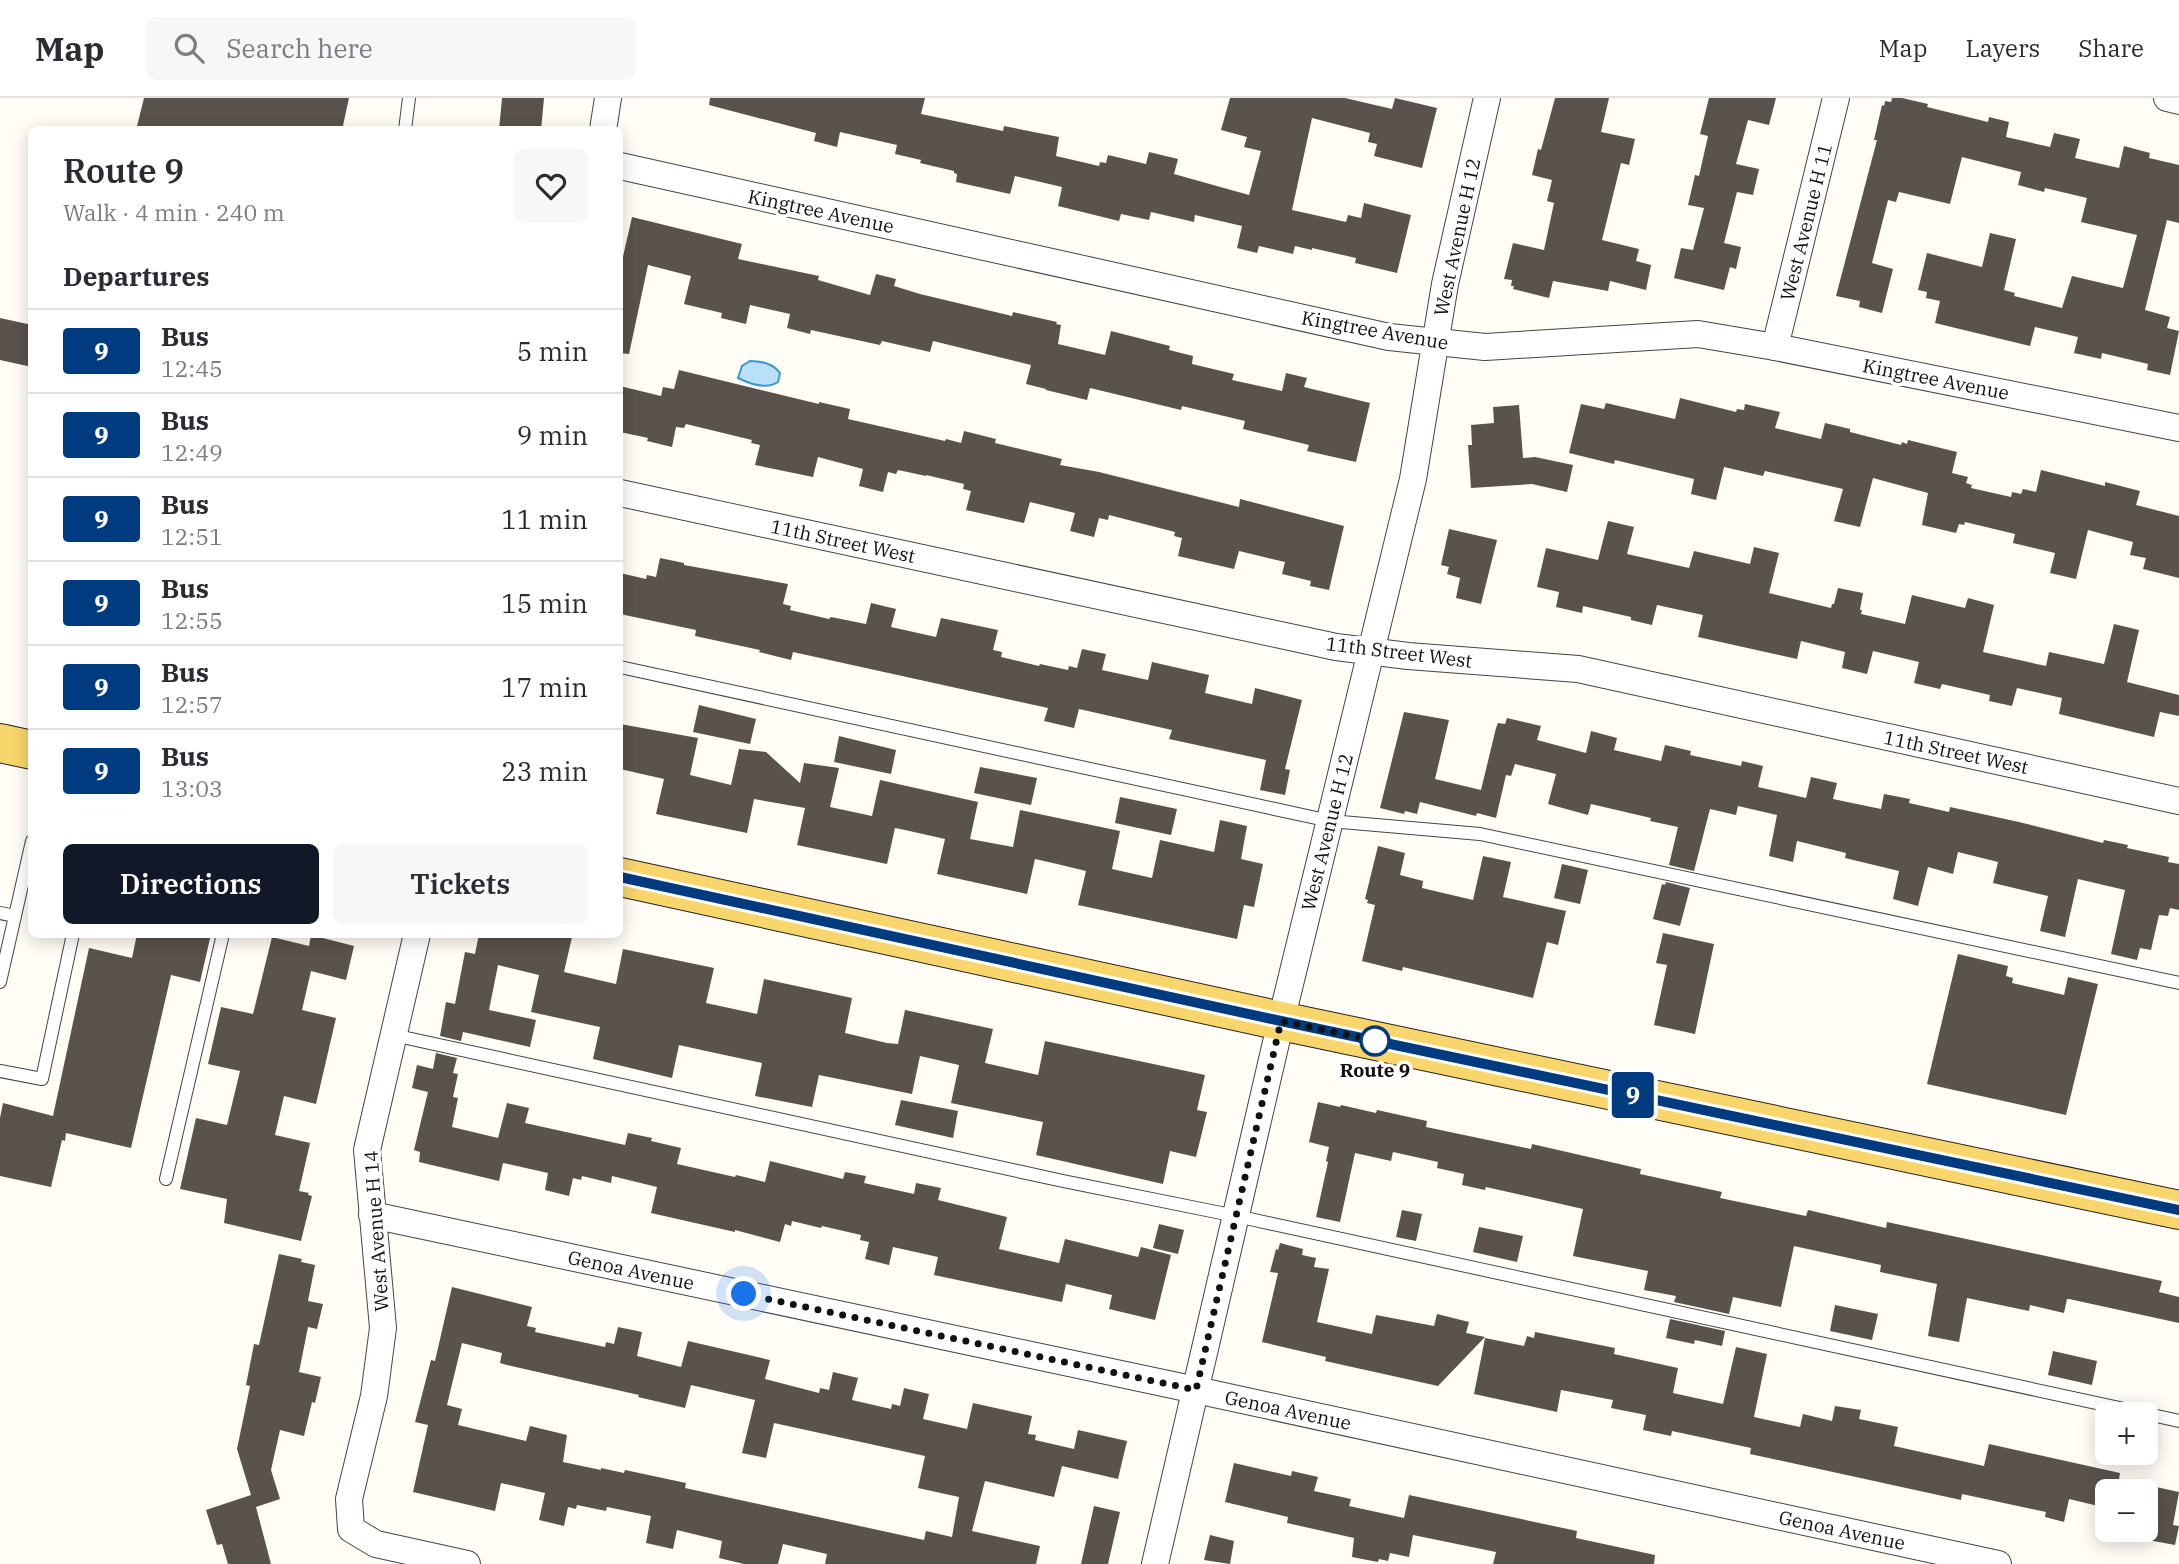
<!DOCTYPE html>
<html lang="en">
<head>
<meta charset="utf-8">
<style>
	body { margin:0; font-family:"IBM Plex Serif",serif; background:#f7f7f7; color:#2b2b33; height:100vh; display:flex; flex-direction:column; font-size:26px; white-space:nowrap }
	* { box-sizing:border-box; margin:0 }
	p { font-size:23px; color:#7c7c81 }
	.icon { flex:none; width:38px; height:38px; fill:none; stroke:currentColor; stroke-width:2; stroke-linecap:round; stroke-linejoin:round }
	.map { position:relative; flex:1; overflow:hidden }
	.side { position:absolute; left:28px; top:28px; width:595px; height:812px; display:flex; flex-direction:column; background:#fff; border-radius:10px; box-shadow:0 4px 18px #0003 }
	.side>* { flex:none }
	.badge { padding:0 14px; border-radius:5px; font-size:24px; line-height:46px }
	.fabs { position:absolute; left:2095px; top:1304px; display:grid; gap:14px }
	.fabs a { display:grid; place-items:center; width:63px; height:63px; border-radius:10px; background:#fff; box-shadow:0 4px 18px #0003; font-size:35px }
	.you { position:absolute; width:35px; height:35px; margin:-18px; border:5px solid #fff; border-radius:50%; background:#1a73e8; box-shadow:0 0 0 10px #1a73e833 }
	.map>.badge { position:absolute; translate:-50% -50%; box-shadow:0 0 0 4px #fff }
	h2 { padding:0 35px; font-size:26px; line-height:63px }
	.round { display:grid; place-items:center; flex:none; width:74px; height:74px; border-radius:10px; background:#f7f7f7 }
	.headline { display:flex; align-items:center; justify-content:space-between; height:119px; padding:0 35px }
	h1 { font-size:33px; font-weight:600; line-height:52px }
	.action { display:flex; gap:14px; margin-top:auto; padding:14px 35px }
	.action a { flex:1; height:80px; border-radius:10px; background:#111827; color:#fff; font-size:28px; font-weight:600; line-height:80px; text-align:center }
	.action a+a { background:#f7f7f7; color:#2b2b33 }
	ul { padding:0; list-style:none }
	li { display:flex; align-items:center; gap:21px; height:84px; padding:0 35px; border-top:2px solid #e1e1e2 }
	li div { flex:1 }
	li b { display:block; font-size:26px }
	li em { font-style:normal }
	li .badge { min-width:77px; font-weight:700; text-align:center }
	header { display:flex; align-items:center; gap:42px; box-sizing:border-box; height:98px; padding:0 35px; background:#fff; border-bottom:2px solid #e1e1e2 }
	header strong { font-size:33px }
	nav { display:flex; gap:38px; margin-inline-start:auto; font-size:24px }
	.search { width:490px; height:63px; background:#f7f7f7; display:flex; align-items:center; gap:18px; box-sizing:border-box; padding:0 24px; border-radius:10px; color:#7c7c81; font-size:26px }
	.map>svg:first-child { display:block }
	.water { fill:#b9e0f7; stroke:#3f96cf; stroke-width:2 }
	.building { fill:#5a524d; fill-rule:evenodd }
	.lines { fill:none; stroke-linecap:round; stroke-linejoin:round }
	.service-casing { stroke:#444; stroke-width:14 }
	.minor-casing { stroke:#444; stroke-width:28 }
	.primary-casing { stroke:#222; stroke-width:40 }
	.service { stroke:#fff; stroke-width:12 }
	.minor { stroke:#fff; stroke-width:26 }
	.primary { stroke:#f9d66b; stroke-width:38 }
	.line-casing { stroke:#fff; stroke-width:16 }
	.line { stroke:#003b80; stroke-width:10 }
	.walk { stroke:#111; stroke-width:7; stroke-dasharray:0 12.6 }
	.stop-dot { fill:#fff; stroke:#003b80; stroke-width:3.5 }
	.labels { text-anchor:middle; dominant-baseline:central; stroke-width:7; stroke-linejoin:round; paint-order:stroke }
	.street-label { font-size:19px; fill:#111; stroke:#fff }
	.stop-label { font-size:19px; font-weight:bold; fill:#111; stroke:#fff }
</style>
</head>
<body>
<header>
<strong>Map</strong>
<div class="search"><svg class="icon" aria-label="search" viewBox="0 0 24 24"><circle cx="10" cy="10" r="6"/><path d="M15 15l6 6"/></svg>Search here</div>
<nav><a>Map</a><a>Layers</a><a>Share</a></nav>
</header>
<div class="map">
<svg width="2179" height="1466" viewBox="0 0 2179 1466">
	<rect width="100%" height="100%" fill="#fffdf5"/>
	<path class="water" d="M750,263c12,0 23,2 30,12l-2,9c-12,8 -28,2 -40,-4l4,-12z"/>
	<g class="building">
		<path d="M144,0h205l-7,32h-206z"/>
		<path d="M502,0h42l-3,32h-42z"/>
		<path d="M710,0h215l-4,16 82,17 1,-5 55,11 -3,19 43,10 1,-4 6,1 2,-8 38,9 3,-12 29,7 -4,15 75,21 12,-44 -17,-4 3,-10 -26,-7 9,-32h115l47,11 3,-11 42,10 -15,60 -48,-12 3,-12 -9,-2 2,-9 -58,-15 -20,92 54,12 2,-7 13,3 3,-15 47,12 -14,58 -42,-10 1,-5 -44,-10v2l-17,-4 -2,8 -34,-8 -2,7 -20,-5 5,-22 -47,-11 -1,7 -43,-10 -2,8 -28,-6 -2,7 -61,-15 4,-19 -47,-11 -5,18 -54,-12 1,-8 -3,-1v-2l-34,-8 1,-3 -26,-6 2,-9 -57,-13 -3,15 -23,-6 2,-8 -107,-28z"/>
		<path d="M1555,0h54l-8,34 34,7 -6,26 -8,-2 -19,77 37,9 -3,12 15,4 -5,25 -36,-9 -2,10 -55,-10 -4,17 -36,-9 1,-3h-3l1,-6 -8,-1 9,-36 31,7 10,-47 -7,-2 5,-21 -20,-5 6,-26 3,1z"/>
		<path d="M1709,0h67l-7,27 -21,-5 -12,44 23,5 -6,26 -16,-3 -13,51 17,4 -5,22 -6,-2 -6,23 -50,-12 7,-30 12,2 11,-42 -16,-3 7,-30 4,1 9,-40 -8,-2z"/>
		<path d="M1892,0h10l26,6 -1,3 61,15 1,-5 20,5 -3,15 44,10 4,-14 26,6 -5,19 44,10 5,-22 26,7 -1,5 30,7v58l-12,-3 -22,90 25,7 -3,11 12,3 -9,44 -23,-5 1,-6 -46,-11 -1,6 -27,-6 4,-16 -43,-10 -5,19 -95,-23 5,-22 -14,-3 1,-6 -9,-2 9,-37 55,14 8,-34 26,6 -12,51 11,3 -1,3 48,12 10,-32 51,12 14,-53 -56,-13 6,-24 -42,-10 -1,4 -26,-7 3,-13 -59,-15 -12,47 -51,-12 -3,10 -8,-2 -16,63 21,6 -11,44 -23,-6 1,-6 -24,-5 41,-156h-3l8,-35 2,1 1,-5 6,1z"/>
		<path d="M632,119l110,27 -4,15 81,17 -1,4 52,15 6,-21 20,5 -2,7 26,8 92,22 1,-4 44,10 -1,2 5,1 -3,19 47,11 6,-24 59,15 -1,4 24,6 -1,8 42,10 -2,6 50,11 4,-18 21,5 -3,9 66,16 -14,59 -49,-11 2,-6 -66,-16 2,-8 -63,-15 -1,4 -91,-22 -3,12 -41,-10v-1l-20,-5 5,-19 -98,-24 -3,11 -48,-11 -2,4 -69,-15 -1,4 -23,-6 3,-14 -40,-9 -4,19 -25,-6 1,-5 -38,-9 7,-28 -43,-11 -19,89 -9,-1v-83z"/>
		<path d="M0,220l32,7v42l-32,-7z"/>
		<path d="M679,272l140,34v-2l31,7 -2,10 97,22 1,-2 15,4 3,-12 32,8 -1,4 67,16 -2,6 39,7 140,35 1,-8 104,27 -15,64 -19,-4 1,-5 -29,-7 3,-12 -46,-11 -5,18 -56,-13 4,-18 -8,-2 1,-4 -66,-17 -1,5 -9,-2 -5,19 -24,-6 5,-18 -45,-11 -6,21 -58,-13 5,-19 -8,-2 1,-5 -38,-9v1l-28,-6 -2,4 -8,-2 -5,20 -24,-6 4,-17 -45,-12 -5,20 -58,-12 5,-20 -9,-2 1,-3 -66,-16 -2,4 -8,-1 -4,20 -25,-6 1,-3 -28,-6v-46l41,10 2,-9 11,2z"/>
		<path d="M1680,300l56,14 1,-3 7,1 1,-6 35,8 -5,16 46,11 4,-16 25,6v3l51,13 1,-3 5,2 1,-4 49,12 -5,21 16,4 -2,6 6,2 -1,3 40,9 1,-5 9,2 2,-5 13,3 5,-22 64,16v-4l35,9 -4,14 43,11v62l-36,-9 3,-11 -16,-3 3,-13 -45,-12 -12,49 -26,-6 5,-20 -42,-10 2,-9 -50,-12 -1,3 -5,-1 -3,9 -34,-8 6,-32 -55,-15 -13,49 -26,-6 9,-32 -78,-18 -2,5 -39,-9 -8,33 -25,-6 3,-15 -79,-19 -1,4 -45,-11 12,-49 23,5 2,-6 69,16z"/>
		<path d="M1519,307l4,53 12,-1 38,8 -6,27 -35,-8 -61,4 -3,-43h4l-1,-20 23,-2 -1,-16z"/>
		<path d="M1608,423l26,6 -7,27 62,14 5,-17 56,13 4,-17 25,6 -10,40 62,15 1,-4h2l4,-16 25,5 -3,17h2l-1,4 44,10 7,-29 53,13 3,-10 26,7 -11,47 63,14 3,-14 55,12 10,-40 25,6 -12,52 52,13v21l-19,-4 -6,25 -95,-23 3,-16 -45,-10 -5,18 -23,-5 1,-6 -48,-11 -2,5 -26,-6 5,-21 -46,-11 -6,23 -25,-6 3,-16 -44,-11 -4,18 -99,-22 5,-22 -46,-10 -5,20 -21,-5v-3l-48,-11 -1,7 -26,-6 3,-15 -22,-5 9,-39 52,12z"/>
		<path d="M1449,431l48,11 -16,64 -25,-6 4,-20 -13,-4 2,-7 -8,-2z"/>
		<path d="M660,460l24,5v2l104,19 -5,20 8,2 -1,4 39,9 2,-2 35,7 5,-21 25,6 -5,18 45,10 5,-19 57,12 -5,20 9,2 -1,5 38,9 1,-2 28,6 1,-4 8,2 5,-19 24,5 -4,16 46,10 4,-18 57,13 -4,18 47,11 3,-16 47,12 -17,69 5,1 -5,25 -25,-5 6,-30 -97,-21 3,-9 -93,-21 -5,19 -30,-7 4,-13 -255,-56 -2,8 -32,-8 1,-2 -65,-14 1,-6 -76,-16v-41l26,6 1,-4 9,2z"/>
		<path d="M699,607l57,14 -6,25 -57,-12z"/>
		<path d="M1404,614l45,8 -14,59 46,11 15,-62 2,-5 7,1 2,-6 34,8 -4,14 49,13 5,-22 26,7 -3,12 47,11 4,-16 26,6 -1,4 51,11 1,-5 21,5 -5,21 48,11 5,-21 26,6 -4,16 48,10 3,-15 26,5 -1,4 40,9 1,-5 69,15 84,21 1,-3 24,5 -1,3 42,9 -1,5 11,2v46l-9,-2 -2,8 -9,-1 -8,35 -11,-2 -3,12 -26,-6 14,-64 -47,-11 -13,58 -25,-6 8,-35 -55,-13 5,-21 -40,-10 -5,22 -25,-7 -10,39 -25,-7 6,-28 -54,-13 1,-5 -49,-12 -4,21 -24,-6 8,-41 -39,-9 -2,9 -26,-6 -16,62 -25,-6 9,-38 -28,-6 1,-3 -60,-14 -3,11 -40,-11 8,-30 -41,-10 -4,12 -5,-1 -10,43 -19,-5 -1,3 -56,-14 -3,12 -12,-3 -1,3 -24,-6z"/>
		<path d="M620,626l78,14 -8,37 41,10 8,-36 27,3 34,31 4,-20 35,5 -9,39 42,9 8,-36 98,22 -8,37 43,8 7,-37 100,21 -8,38 40,9 8,-38 54,12 6,-32 27,6 -6,33 22,5 -9,43 -10,-2 -7,34 -159,-34 8,-34 -29,-7 -22,-5 -8,35 -90,-20 8,-35 -40,-9 -10,-2 -8,36 -90,-19 8,-37 -51,-9 -7,34 -91,-19 8,-35 -44,-10z"/>
		<path d="M839,638l57,14 -5,24 -57,-12z"/>
		<path d="M980,669l57,11 -6,27 -57,-12z"/>
		<path d="M1120,699l57,12 -6,26 -56,-12z"/>
		<path d="M1378,748l27,7 -5,22 23,6 -1,7 51,12 10,-44 28,6 -8,35 63,14 -8,34 -11,-3 -14,56 -130,-31 -1,4 -40,-10 13,-56 -8,-2 1,-3 -3,-1z"/>
		<path d="M1562,766l26,6 -8,34 -26,-6z"/>
		<path d="M1666,784l24,6 -10,38 -27,-7 9,-35 3,1z"/>
		<path d="M1663,835l51,11 -19,90 -41,-9 13,-60 -11,-2z"/>
		<path d="M137,836h74l-11,48 -29,-7 -40,173 -65,-15 -1,8 -3,-1 -11,47 -51,-11v-58l3,-15 50,13 36,-168 43,10z"/>
		<path d="M479,836h79l14,3 -8,35 52,12 7,-35 91,19 -8,35 51,11 7,-35 88,19 -7,35 42,10 11,1 7,-34 88,19 -8,34 53,12 7,-34 160,34 -8,35 10,2 -11,45 -26,-6 -7,33 -127,-29 7,-33 -92,-19 8,-38 -39,-9 -8,38 -93,-19 -7,32 -57,-11 7,-33 -56,-12 -27,-6 -7,33 -79,-19 7,-32 -69,-15 8,-37 -41,-10 -9,45 47,10 -6,27 -67,-15 -2,9 -21,-5 6,-34 9,2 10,-52 10,2z"/>
		<path d="M311,837l43,11 -8,34 -35,-9 -9,39 34,8 -20,86 -32,-8 -9,39 35,8 -11,48 10,2 -1,2 4,1 -11,45 -77,-18 3,-24 -47,-10 16,-71 31,7 13,-54 -32,-7 13,-57 32,7 19,-77 37,9z"/>
		<path d="M1958,856l50,12 -2,10 7,2 -1,5 52,12 4,-18 30,7 -32,131 -139,-31z"/>
		<path d="M436,955l21,5 -4,15 5,1 -5,23 5,1 -6,29 46,11 9,-35 22,5 -4,15 100,22 3,-12 24,5 -1,3 30,7 -4,16 58,13 1,-2 29,7 5,-21 73,18 2,-7 21,4 -2,7 50,11 2,-11 25,5 -3,12 69,17 -8,32 60,14 6,-24 73,18 3,-10 30,8 -16,65 -46,-11 3,-14 -46,-11 -4,18 -128,-27 4,-18 -45,-10 -4,18 -24,-6 4,-17 -9,-2 1,-5 -39,-9 -1,2 -29,-7 -1,5 -6,-2 -5,18 -45,-12v2l-84,-19 6,-26 -45,-11 -1,7 -29,-7 -1,4 -8,-2 -4,18 -24,-6 3,-17 -45,-10 -4,18 -80,-19 1,-10 -6,-2 14,-58 -16,-4 5,-23 16,4z"/>
		<path d="M901,1002l57,11 -5,27 -58,-13z"/>
		<path d="M1318,1004l22,5 1,-2 35,8 1,-3 50,11 -1,6 105,22 1,-5 109,25 -1,5 82,18 -2,6 86,18 2,-6 78,18 1,-6 275,59 -3,11 20,5v26l-110,-24h-2l-3,14 -34,-8 -1,6 -62,-13 -8,44 -31,-6 9,-52 -57,-12 1,-7 -87,-19 -13,61 -48,-10 -4,17 -55,-12 2,-6 -32,-6 4,-19 -75,-15 10,-47 -97,-22 -1,3 -23,-5 2,-11 -27,-6 1,-6 -45,-10 -2,9 -36,-8 -15,69 -24,-5 12,-55 -2,-1 3,-14 -20,-5z"/>
		<path d="M1402,1112l20,4 -6,27 -20,-4z"/>
		<path d="M1159,1126l25,6 -6,24 -25,-6z"/>
		<path d="M1479,1129l44,9 -6,26 -44,-10z"/>
		<path d="M1280,1145l23,6 -1,6 14,3 -2,9 15,2 -12,53 55,12 4,-19 58,11 3,-12 32,8 -3,11 19,4 -47,49 -113,-25 1,-4 -64,-15 16,-69 -8,-1 6,-23 2,1z"/>
		<path d="M279,1156l23,5 -1,3 14,3 -7,36 15,3 -6,25 -9,-2 -9,45 22,5 -6,26 -3,-1 -8,34 -24,-6 -9,40 9,29 -24,8 15,57h-43l-6,-20 -5,1 -11,-35 45,-15 -14,-46 13,-63 -4,-1 8,-41 5,1z"/>
		<path d="M452,1189l80,20 -5,19 9,2 -1,4 70,15 1,-5 8,2 4,-17 24,5 -5,24 44,11 7,-26 82,19 -5,19 54,14 1,-5 9,2 4,-18 25,6 -6,22 39,9 1,-5 8,2 4,-18 25,6 -6,25 44,10 6,-26 59,13 -4,18 8,1 -1,5 39,9 4,-19 49,11 -9,38 -56,-13 -8,31 -69,-16 -13,50 68,15 -4,18h-211l2,-10 -44,-10 -5,20h-34l-25,-6 3,-17 -45,-11 -4,19 -27,-6 5,-27 -44,-9 -1,4 -29,-6 -1,4 -8,-2 -4,19 -25,-6 6,-27 -44,-10 -6,28 -82,-19 15,-67 -13,-3 16,-62 4,1zM462,1245l40,10 -2,10 7,2 132,30 -1,2 47,11 6,-23 64,15 -13,53 24,5 8,-35 151,33 -7,32 41,9 -7,40 -26,-6 -2,9 -239,-52 1,-5 -61,-13 -1,3 -23,-5v2l-38,-8 4,-27 -37,-9 -4,15 -68,-16 4,-16 -15,-4z"/>
		<path d="M1835,1207l43,9 -6,26 -42,-9z"/>
		<path d="M1670,1221l55,12 -3,15 -27,-6 -1,4 -28,-6z"/>
		<path d="M1535,1234l80,16 -1,6 64,14 -5,25 50,11 13,-57 31,7 -13,63 46,10 3,-13 29,7 3,-15 26,4 -2,9 39,8 -4,19 90,20 5,-22 131,29 -1,6 60,13 -6,33 6,1 -4,19 -27,-5 4,-15 -6,-2v-32h-39v17l-38,-9 -5,23 -19,-5 1,-5 -84,-18 -1,6 -211,-46 1,-6 -79,-17 -1,5 -28,-6 3,-15 -35,-7 2,-8 -52,-10 -4,22 -83,-18 11,-56 39,8 3,-10 7,2z"/>
		<path d="M2053,1253l44,10 -5,24 -44,-10z"/>
		<path d="M1234,1365l57,13 1,-5 26,6 -4,14 37,8 -2,7 55,12 5,-23 168,36 -1,7 79,17 -1,9h-161l3,-12 -83,-17 -4,22 -19,-4 -2,8 -9,-2 -1,3 -26,-5 2,-19 -67,-15 1,-6 -63,-15z"/>
		<path d="M1094,1408l26,6 -12,52h-27z"/>
		<path d="M1210,1437l24,6 -4,23 -26,-4z"/>
	</g>
	<g class="lines">
		<defs>
			<g id="service">
				<path d="M405,32l4,-32"/>
				<path d="M620,569l710,154 150,13 699,149"/>
				<path d="M0,815l15,3 17,-75"/>
				<path d="M0,884l15,-66"/>
				<path d="M393,937l670,146 173,35 943,205"/>
				<path d="M0,973l42,8 31,-145"/>
				<path d="M166,1081l57,-245"/>
			</g>
			<g id="minor">
				<path d="M2167,0l12,3"/>
				<path d="M603,32l5,-32"/>
				<path d="M620,68l769,171 96,10 213,-13 77,13 404,81"/>
				<path d="M1775,249l61,-249"/>
				<path d="M620,395l716,154 72,9 170,13 601,132"/>
				<path d="M417,836l-50,216 16,178 -9,68 -25,103 2,30 25,15 91,20"/>
				<path d="M372,1117l824,175 802,174"/>
				<path d="M1155,1466l126,-543 132,-542 32,-195 42,-186"/>
			</g>
			<g id="primary">
				<path d="M0,645l32,7"/>
				<path d="M620,779l661,144 898,189"/>
			</g>
		</defs>
		<use href="#service" class="service-casing"/>
		<use href="#minor" class="minor-casing"/>
		<use href="#primary" class="primary-casing"/>
		<use href="#service" class="service"/>
		<use href="#minor" class="minor"/>
		<use href="#primary" class="primary"/>
	</g>
	<g class="lines">
		<defs>
			<path id="line" d="M620,779l661,144 898,189"/>
		</defs>
		<use href="#line" class="line-casing"/>
		<use href="#line" class="line"/>
		<path class="walk" d="M744,1196l452,96 85,-369 101,21 -7,-1"/>
	</g>
	<circle class="stop-dot" cx="1375" cy="943" r="14"/>
	<g class="labels">
		<g class="street-label">
			<text transform="translate(821 113) rotate(12)">Kingtree Avenue</text>
			<text transform="translate(1806 124) rotate(-76)">West Avenue H 11</text>
			<text transform="translate(1457 139) rotate(-78)">West Avenue H 12</text>
			<text transform="translate(1375 232) rotate(10)">Kingtree Avenue</text>
			<text transform="translate(1936 281) rotate(11)">Kingtree Avenue</text>
			<text transform="translate(843 443) rotate(12)">11th Street West</text>
			<text transform="translate(1399 554) rotate(7)">11th Street West</text>
			<text transform="translate(1956 654) rotate(12)">11th Street West</text>
			<text transform="translate(1327 734) rotate(-76)">West Avenue H 12</text>
			<text transform="translate(376 1133) rotate(-94)">West Avenue H 14</text>
			<text transform="translate(631 1172) rotate(12)">Genoa Avenue</text>
			<text transform="translate(1288 1312) rotate(12)">Genoa Avenue</text>
			<text transform="translate(1842 1432) rotate(12)">Genoa Avenue</text>
		</g>
		<g class="stop-label">
			<text x="1375" y="972">Route 9</text>
		</g>
	</g>
</svg>
<div class="fabs">
<a>+</a>
<a>−</a>
</div>
<div class="you" style="left:744px;top:1196px"></div>
<b class="badge" style="left:1633px;top:997px;background:#003b80;color:#fff">9</b>
<section class="side">
<div class="headline"><div><h1>Route 9</h1><p>Walk · 4 min · 240 m</p></div><a class="round"><svg class="icon" aria-label="heart" viewBox="0 0 24 24"><path d="M12 20l-8-8c-3-5 5-10 8-4 3-6 11-1 8 4z"/></svg></a></div>
<h2>Departures</h2>
<ul>
<li><span class="badge" style="background:#003b80;color:#fff">9</span><div><b>Bus</b><p>12:45</p></div><em>5 min</em></li>
<li><span class="badge" style="background:#003b80;color:#fff">9</span><div><b>Bus</b><p>12:49</p></div><em>9 min</em></li>
<li><span class="badge" style="background:#003b80;color:#fff">9</span><div><b>Bus</b><p>12:51</p></div><em>11 min</em></li>
<li><span class="badge" style="background:#003b80;color:#fff">9</span><div><b>Bus</b><p>12:55</p></div><em>15 min</em></li>
<li><span class="badge" style="background:#003b80;color:#fff">9</span><div><b>Bus</b><p>12:57</p></div><em>17 min</em></li>
<li><span class="badge" style="background:#003b80;color:#fff">9</span><div><b>Bus</b><p>13:03</p></div><em>23 min</em></li>
</ul>
<div class="action"><a>Directions</a><a>Tickets</a></div>
</section>
</div>
</body>
</html>
